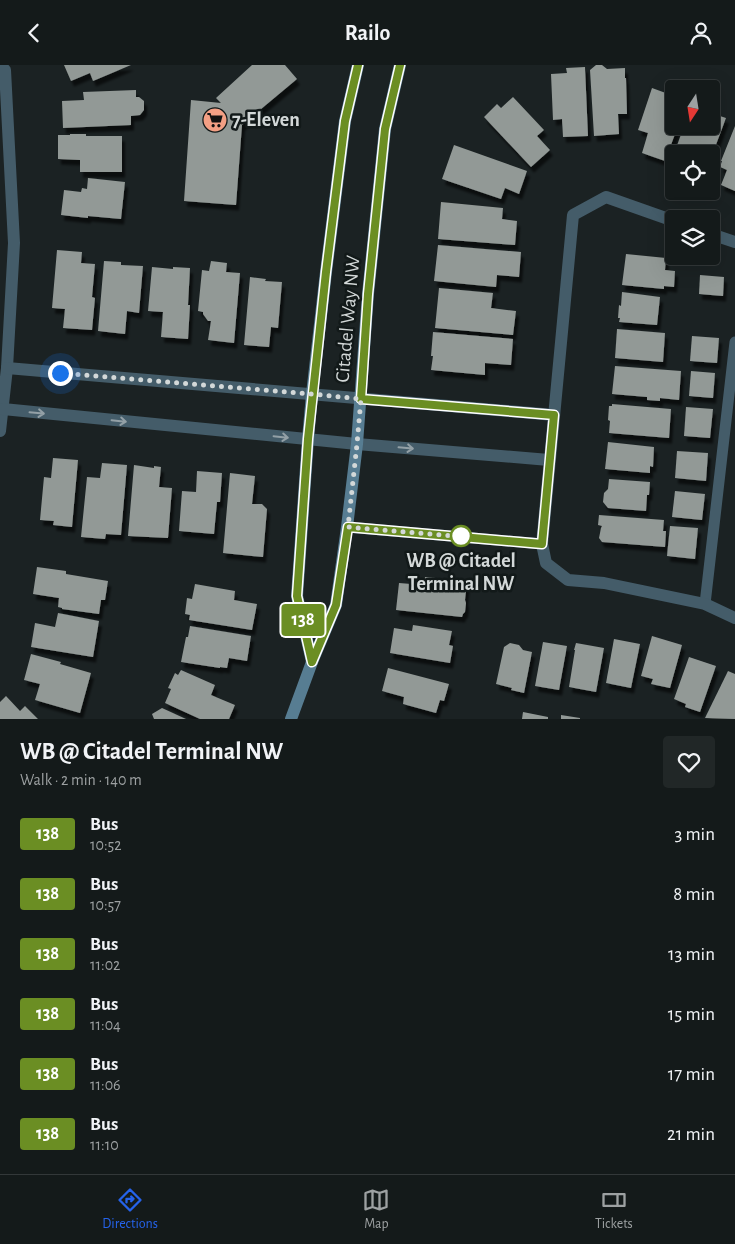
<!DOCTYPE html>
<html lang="en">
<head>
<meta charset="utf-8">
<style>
	body { margin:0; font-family:"Alegreya Sans",sans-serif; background:#212727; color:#f1f3f6; height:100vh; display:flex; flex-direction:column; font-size:19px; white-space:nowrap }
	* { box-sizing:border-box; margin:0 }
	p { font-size:16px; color:#9da1a2 }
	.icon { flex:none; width:28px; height:28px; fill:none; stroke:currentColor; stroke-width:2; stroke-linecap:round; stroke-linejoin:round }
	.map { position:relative; height:654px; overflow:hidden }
	.drawer { display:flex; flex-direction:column; background:#141a1a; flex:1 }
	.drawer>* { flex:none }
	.badge { padding:0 10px; border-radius:4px; font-size:18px; line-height:32px }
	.needle { width:32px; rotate:192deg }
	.buttons { position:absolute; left:665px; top:15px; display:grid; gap:10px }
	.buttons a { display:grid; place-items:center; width:55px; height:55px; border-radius:5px; background:#141a1a; box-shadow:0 5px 20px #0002,0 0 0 1px #333839; font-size:25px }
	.you { position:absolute; width:25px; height:25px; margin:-12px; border:4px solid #fff; border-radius:50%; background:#1a73e8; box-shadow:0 0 0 8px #1a73e833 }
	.map>.badge { position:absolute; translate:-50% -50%; box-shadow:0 0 0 2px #fff }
	.round { display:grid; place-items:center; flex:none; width:52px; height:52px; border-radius:5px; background:#212727 }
	.headline { display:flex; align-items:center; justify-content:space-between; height:85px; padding:0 20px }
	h1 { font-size:24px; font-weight:700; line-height:38px }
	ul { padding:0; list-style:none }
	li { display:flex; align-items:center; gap:15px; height:60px; padding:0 20px }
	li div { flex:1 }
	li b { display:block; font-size:19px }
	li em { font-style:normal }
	li .badge { min-width:55px; font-weight:700; text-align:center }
	header { display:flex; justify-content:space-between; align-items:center; height:65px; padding:0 20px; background:#141a1a; font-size:22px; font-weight:700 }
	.menu { display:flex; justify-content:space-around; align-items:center; height:70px; border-top:1px solid #333839; background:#141a1a; font-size:14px; color:#9da1a2 }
	.menu a { display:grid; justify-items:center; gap:2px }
	.menu .active { color:#2563eb }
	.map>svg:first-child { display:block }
	.building { fill:#929996; filter:url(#shadow) }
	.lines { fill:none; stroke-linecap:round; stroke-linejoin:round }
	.lane { stroke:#445c69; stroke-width:11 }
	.street { stroke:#445c69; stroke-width:12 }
	.secondary { stroke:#577d92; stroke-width:12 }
	.oneway { stroke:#93a0a6 }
	.line-casing { stroke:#fff; stroke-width:11 }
	.line { stroke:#6b8e23; stroke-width:8 }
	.walk { stroke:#d3d8d8; stroke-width:5; stroke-dasharray:0 9 }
	.stop-dot { fill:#fff; stroke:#6b8e23; stroke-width:2.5 }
	.labels { text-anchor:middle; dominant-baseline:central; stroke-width:5; stroke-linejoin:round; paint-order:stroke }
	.poi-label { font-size:20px; font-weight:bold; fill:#d3d8d8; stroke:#121919; text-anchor:start }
	.street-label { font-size:20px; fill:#d3d8d8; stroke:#121919 }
	.stop-label { font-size:20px; font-weight:bold; fill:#d3d8d8; stroke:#121919 }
</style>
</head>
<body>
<header><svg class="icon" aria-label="back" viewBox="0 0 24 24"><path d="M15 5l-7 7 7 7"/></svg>Railo<svg class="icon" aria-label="person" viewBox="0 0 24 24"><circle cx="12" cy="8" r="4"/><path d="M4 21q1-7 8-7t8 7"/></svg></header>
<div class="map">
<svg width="735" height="654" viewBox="0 0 735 654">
	<defs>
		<filter id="shadow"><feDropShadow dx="3" dy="5.5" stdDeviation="1" flood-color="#0009"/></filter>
	</defs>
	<rect width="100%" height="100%" fill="#1b2223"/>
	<g class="building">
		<path d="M64,0h67l-38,16 -3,-8 -19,8z"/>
		<path d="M252,0h33l12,14 -55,46 -6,80 -52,-4 7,-101 30,3 -5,-5z"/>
		<path d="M596,0h6l5,4 18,-1v10h1l1,36h-9l1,20 -25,2 -4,-66z"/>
		<path d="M585,2l3,69 -25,1 -1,-18 -9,1 -2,-46 16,-1 -1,-5z"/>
		<path d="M652,23l22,8v30h4l-13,35 -23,-8 6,-20 -10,-3z"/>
		<path d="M136,25v7h3l5,4v9l-4,5 -9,1v9l-68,3 -1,-27 22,-1 -1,-8z"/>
		<path d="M513,32l31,33 -7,6 13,14 -19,17 -47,-50 13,-13 4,4z"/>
		<path d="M711,48l15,5 -15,40v-4h-37l10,-28h27z"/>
		<path d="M735,61v65l-14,-6 6,-15 -7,-3 2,-6h-1z"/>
		<path d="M70,69h16v2h36v36h-42v-12l-22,-1v-24h12z"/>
		<path d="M454,80l73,26 -8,23 -14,-6 -4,11 -59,-20z"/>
		<path d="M674,91v13l-4,-2z"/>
		<path d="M88,113l37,4 -4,37 -33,-3v2l-27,-3 3,-25 17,2 1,-4 5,1z"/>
		<path d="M441,137l62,6 -1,11 15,2 -2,24 -77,-6z"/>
		<path d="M438,180l83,7 -2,25 -22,-2 -1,12 -62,-6z"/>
		<path d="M57,185l25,2 -1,11 14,1 -3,33 3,1 -3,32 -29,-2 2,-19 -13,-1z"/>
		<path d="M626,189l40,4 -1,12 10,1 -1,16 -10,-1v3l-42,-4z"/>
		<path d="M104,196l17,1v3l22,1 -4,47 -12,-2 -2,23 -27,-3z"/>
		<path d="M211,196l16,2 -1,9 14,1 -6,70 -26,-3 3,-19h-3l-5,-7v-2l-5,-1 4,-41 7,1z"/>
		<path d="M152,202l21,2v-2l17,1 -2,37h2l-2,34 -27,-2 2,-25 -15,-1z"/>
		<path d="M700,210l24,2 -1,19 -24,-2z"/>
		<path d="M250,212l16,2 -1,2 17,1 -4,46 -7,-1 -2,20 -25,-2z"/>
		<path d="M439,223l54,5 -2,15 25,3 -3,24 -78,-7z"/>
		<path d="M622,227l38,5 -3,28 -38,-3 1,-4h-2l1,-13 2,1z"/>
		<path d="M617,264l48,4 -2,29 -48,-4z"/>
		<path d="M433,267l80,7 -2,26 -26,-2v12l-54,-5 2,-14h-2z"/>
		<path d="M692,271l27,2 -2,25 -27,-2z"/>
		<path d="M615,301l66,5 -2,29 -19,-2v3l-13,-1v-3l-35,-3z"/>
		<path d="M691,306l24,2 -2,25 -24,-2z"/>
		<path d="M612,339l59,5 -2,29 -60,-5 1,-12 -2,-1 1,-14h3z"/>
		<path d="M686,342l27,2 -3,29 -26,-2z"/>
		<path d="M608,377l46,5 -1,20 -3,-1v7l-45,-4z"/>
		<path d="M677,386l31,2 -2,28 -31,-3z"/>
		<path d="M53,393l25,2 -6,67 -19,-2 1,-4 -14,-1 4,-43 7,1z"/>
		<path d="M102,398l25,2 -6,70 -15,-1 -1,5 -24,-2 6,-60 13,1z"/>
		<path d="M134,400l20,3v-2l7,1 -2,20 13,1 -4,50 -40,-2z"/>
		<path d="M197,406l25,2 -2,29h-3l-3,32 -35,-3 3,-40 14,1z"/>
		<path d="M230,408l25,3 -3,28h10l5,5 -4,48 -40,-4z"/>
		<path d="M609,414l41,3 -1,13h-2l-1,16 -38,-3 -5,-6 1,-9 4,-4z"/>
		<path d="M675,426l30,3 -3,26 -30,-3z"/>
		<path d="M599,450l65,5 -1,11h3l-1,16 -63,-5 -3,-4 2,-10 1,-2 -4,-1z"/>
		<path d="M670,461l28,2 -3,31 -28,-3z"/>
		<path d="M37,502l29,4v3l42,7 -3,19h-4l-2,14 -37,-5v-1l-4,-1 1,-9 -26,-4z"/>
		<path d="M425,512l42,4 -2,19 1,3 -1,9 -2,2 -1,3 -66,-7 3,-27 25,2z"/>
		<path d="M195,519l40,7 -1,9 23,4 -5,26 -63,-10 1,-5 -5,-1 2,-16 5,1z"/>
		<path d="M58,548l41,8 -6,36 -62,-10 4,-24 20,4z"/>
		<path d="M413,560l39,6 -3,14 4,1 -3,17 -60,-10 4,-25 18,3z"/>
		<path d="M190,561l61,10 -4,25 -18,-3 -2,10 -7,-1v1l-39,-6 5,-25h2z"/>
		<path d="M652,571l30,9 -12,43 -19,-4 2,-5 -12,-3z"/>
		<path d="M614,574l26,5 -9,44 -25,-5z"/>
		<path d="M543,577l24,4 -8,44 -24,-4z"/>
		<path d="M510,578l9,2 4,5 9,2 -8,41 -13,-3 1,-2 -16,-4 8,-37z"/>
		<path d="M576,578l28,5 -8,44 -27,-5 6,-37h-1z"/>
		<path d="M31,589l30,8 -1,2 31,9 -11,40 -45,-13 5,-16 -16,-4z"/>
		<path d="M689,592l27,9 -16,46 -15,-5 1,-3 -12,-5z"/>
		<path d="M388,603l61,16 -5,17 -4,-1 -4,13 -33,-9 1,-7 -22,-6z"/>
		<path d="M181,605l34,15 -4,10 24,10 -6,14h-29l-35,-16 6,-14 -3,-1 7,-15 3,2z"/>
		<path d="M728,606l7,3v45l-30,-1z"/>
		<path d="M6,631l14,15 5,-5 13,13h-38v-17z"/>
		<path d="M162,643l24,11h-32l-2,-5z"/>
		<path d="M523,647l25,5v2h-26z"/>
		<path d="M561,650l19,3v1h-19z"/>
	</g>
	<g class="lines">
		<g class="lane">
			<path d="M347,462l195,17"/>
			<path d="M705,539l30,-262"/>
		</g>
		<g class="street">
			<path d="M0,5h5l9,173 -7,125 -7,63"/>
			<path d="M674,156l-68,-24 -33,18 -31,329 4,19 22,17 36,3 101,21 30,14"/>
			<path d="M711,169l24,8"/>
			<path d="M7,303l547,47"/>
			<path d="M3,344l354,35 192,16"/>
		</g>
		<g class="secondary">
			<path d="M312,597l-15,-66 11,-157 4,-45 14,-122 19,-151 13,-56"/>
			<path d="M291,654l21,-57 24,-57 11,-78 10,-83 11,-150 17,-165 15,-64"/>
		</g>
	</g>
	<defs><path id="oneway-shaft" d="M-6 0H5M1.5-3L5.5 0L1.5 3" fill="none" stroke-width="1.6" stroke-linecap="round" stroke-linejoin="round" transform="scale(1.25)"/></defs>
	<g class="oneway">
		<use href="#oneway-shaft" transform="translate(37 348) rotate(5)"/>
		<use href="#oneway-shaft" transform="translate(119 356) rotate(6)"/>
		<use href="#oneway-shaft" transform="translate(281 372) rotate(6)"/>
		<use href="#oneway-shaft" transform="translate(406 383) rotate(5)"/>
	</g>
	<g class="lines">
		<defs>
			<path id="line" d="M358,0l-13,56 -19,151 -18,167 -11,157 15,66 24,-57 12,-78 194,17 12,-129 -193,-16 7,-105 17,-165 15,-64"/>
		</defs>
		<use href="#line" class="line-casing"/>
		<use href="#line" class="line"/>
		<path class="walk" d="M60,308l252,21 49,5 -4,45 -9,83 116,10 -3,-1"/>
	</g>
	<defs>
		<symbol id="supermarket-disc" viewBox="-11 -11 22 22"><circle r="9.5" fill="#f39f84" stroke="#121919"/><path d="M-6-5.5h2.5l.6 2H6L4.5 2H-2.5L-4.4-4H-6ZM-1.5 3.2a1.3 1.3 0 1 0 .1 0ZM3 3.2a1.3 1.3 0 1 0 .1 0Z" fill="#111"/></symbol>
	</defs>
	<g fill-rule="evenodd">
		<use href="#supermarket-disc" x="201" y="41" width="28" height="28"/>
	</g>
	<circle class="stop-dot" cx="461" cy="471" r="10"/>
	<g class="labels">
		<g class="poi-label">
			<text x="232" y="55">7-Eleven</text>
		</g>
		<g class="street-label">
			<text transform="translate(348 254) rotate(-85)">Citadel Way NW</text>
		</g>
		<g class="stop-label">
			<text x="461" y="496">WB @ Citadel<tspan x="461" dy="23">Terminal NW</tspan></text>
		</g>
	</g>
</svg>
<div class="buttons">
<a><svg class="needle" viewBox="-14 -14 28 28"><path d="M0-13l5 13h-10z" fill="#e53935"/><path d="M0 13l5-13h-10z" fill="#9da1a2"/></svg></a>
<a><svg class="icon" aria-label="locate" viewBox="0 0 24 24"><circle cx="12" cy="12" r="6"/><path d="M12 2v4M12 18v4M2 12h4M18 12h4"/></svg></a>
<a><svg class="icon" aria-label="layers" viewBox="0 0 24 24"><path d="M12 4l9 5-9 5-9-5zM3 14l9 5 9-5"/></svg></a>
</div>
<div class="you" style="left:60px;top:308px"></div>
<b class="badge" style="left:303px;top:555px;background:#6b8e23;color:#fff">138</b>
</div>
<section class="drawer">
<div class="headline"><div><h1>WB @ Citadel Terminal NW</h1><p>Walk · 2 min · 140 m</p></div><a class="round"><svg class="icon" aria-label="heart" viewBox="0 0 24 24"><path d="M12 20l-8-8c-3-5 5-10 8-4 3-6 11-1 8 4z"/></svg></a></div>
<ul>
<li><span class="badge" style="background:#6b8e23;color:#fff">138</span><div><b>Bus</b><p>10:52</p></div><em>3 min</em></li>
<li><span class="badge" style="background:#6b8e23;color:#fff">138</span><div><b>Bus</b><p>10:57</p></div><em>8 min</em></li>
<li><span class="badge" style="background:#6b8e23;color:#fff">138</span><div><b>Bus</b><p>11:02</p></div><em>13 min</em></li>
<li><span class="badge" style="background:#6b8e23;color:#fff">138</span><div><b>Bus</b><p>11:04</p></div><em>15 min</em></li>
<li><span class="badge" style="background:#6b8e23;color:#fff">138</span><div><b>Bus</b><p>11:06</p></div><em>17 min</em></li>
<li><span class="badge" style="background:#6b8e23;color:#fff">138</span><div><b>Bus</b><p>11:10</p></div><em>21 min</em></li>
</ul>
</section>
<nav class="menu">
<a class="active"><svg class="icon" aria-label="directions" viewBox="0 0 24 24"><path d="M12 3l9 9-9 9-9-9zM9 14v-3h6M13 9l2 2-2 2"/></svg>Directions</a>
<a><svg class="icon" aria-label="map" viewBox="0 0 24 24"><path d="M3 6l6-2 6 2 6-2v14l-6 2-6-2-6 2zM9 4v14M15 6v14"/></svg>Map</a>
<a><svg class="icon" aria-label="tickets" viewBox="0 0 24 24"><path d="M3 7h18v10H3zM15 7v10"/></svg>Tickets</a>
</nav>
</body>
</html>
